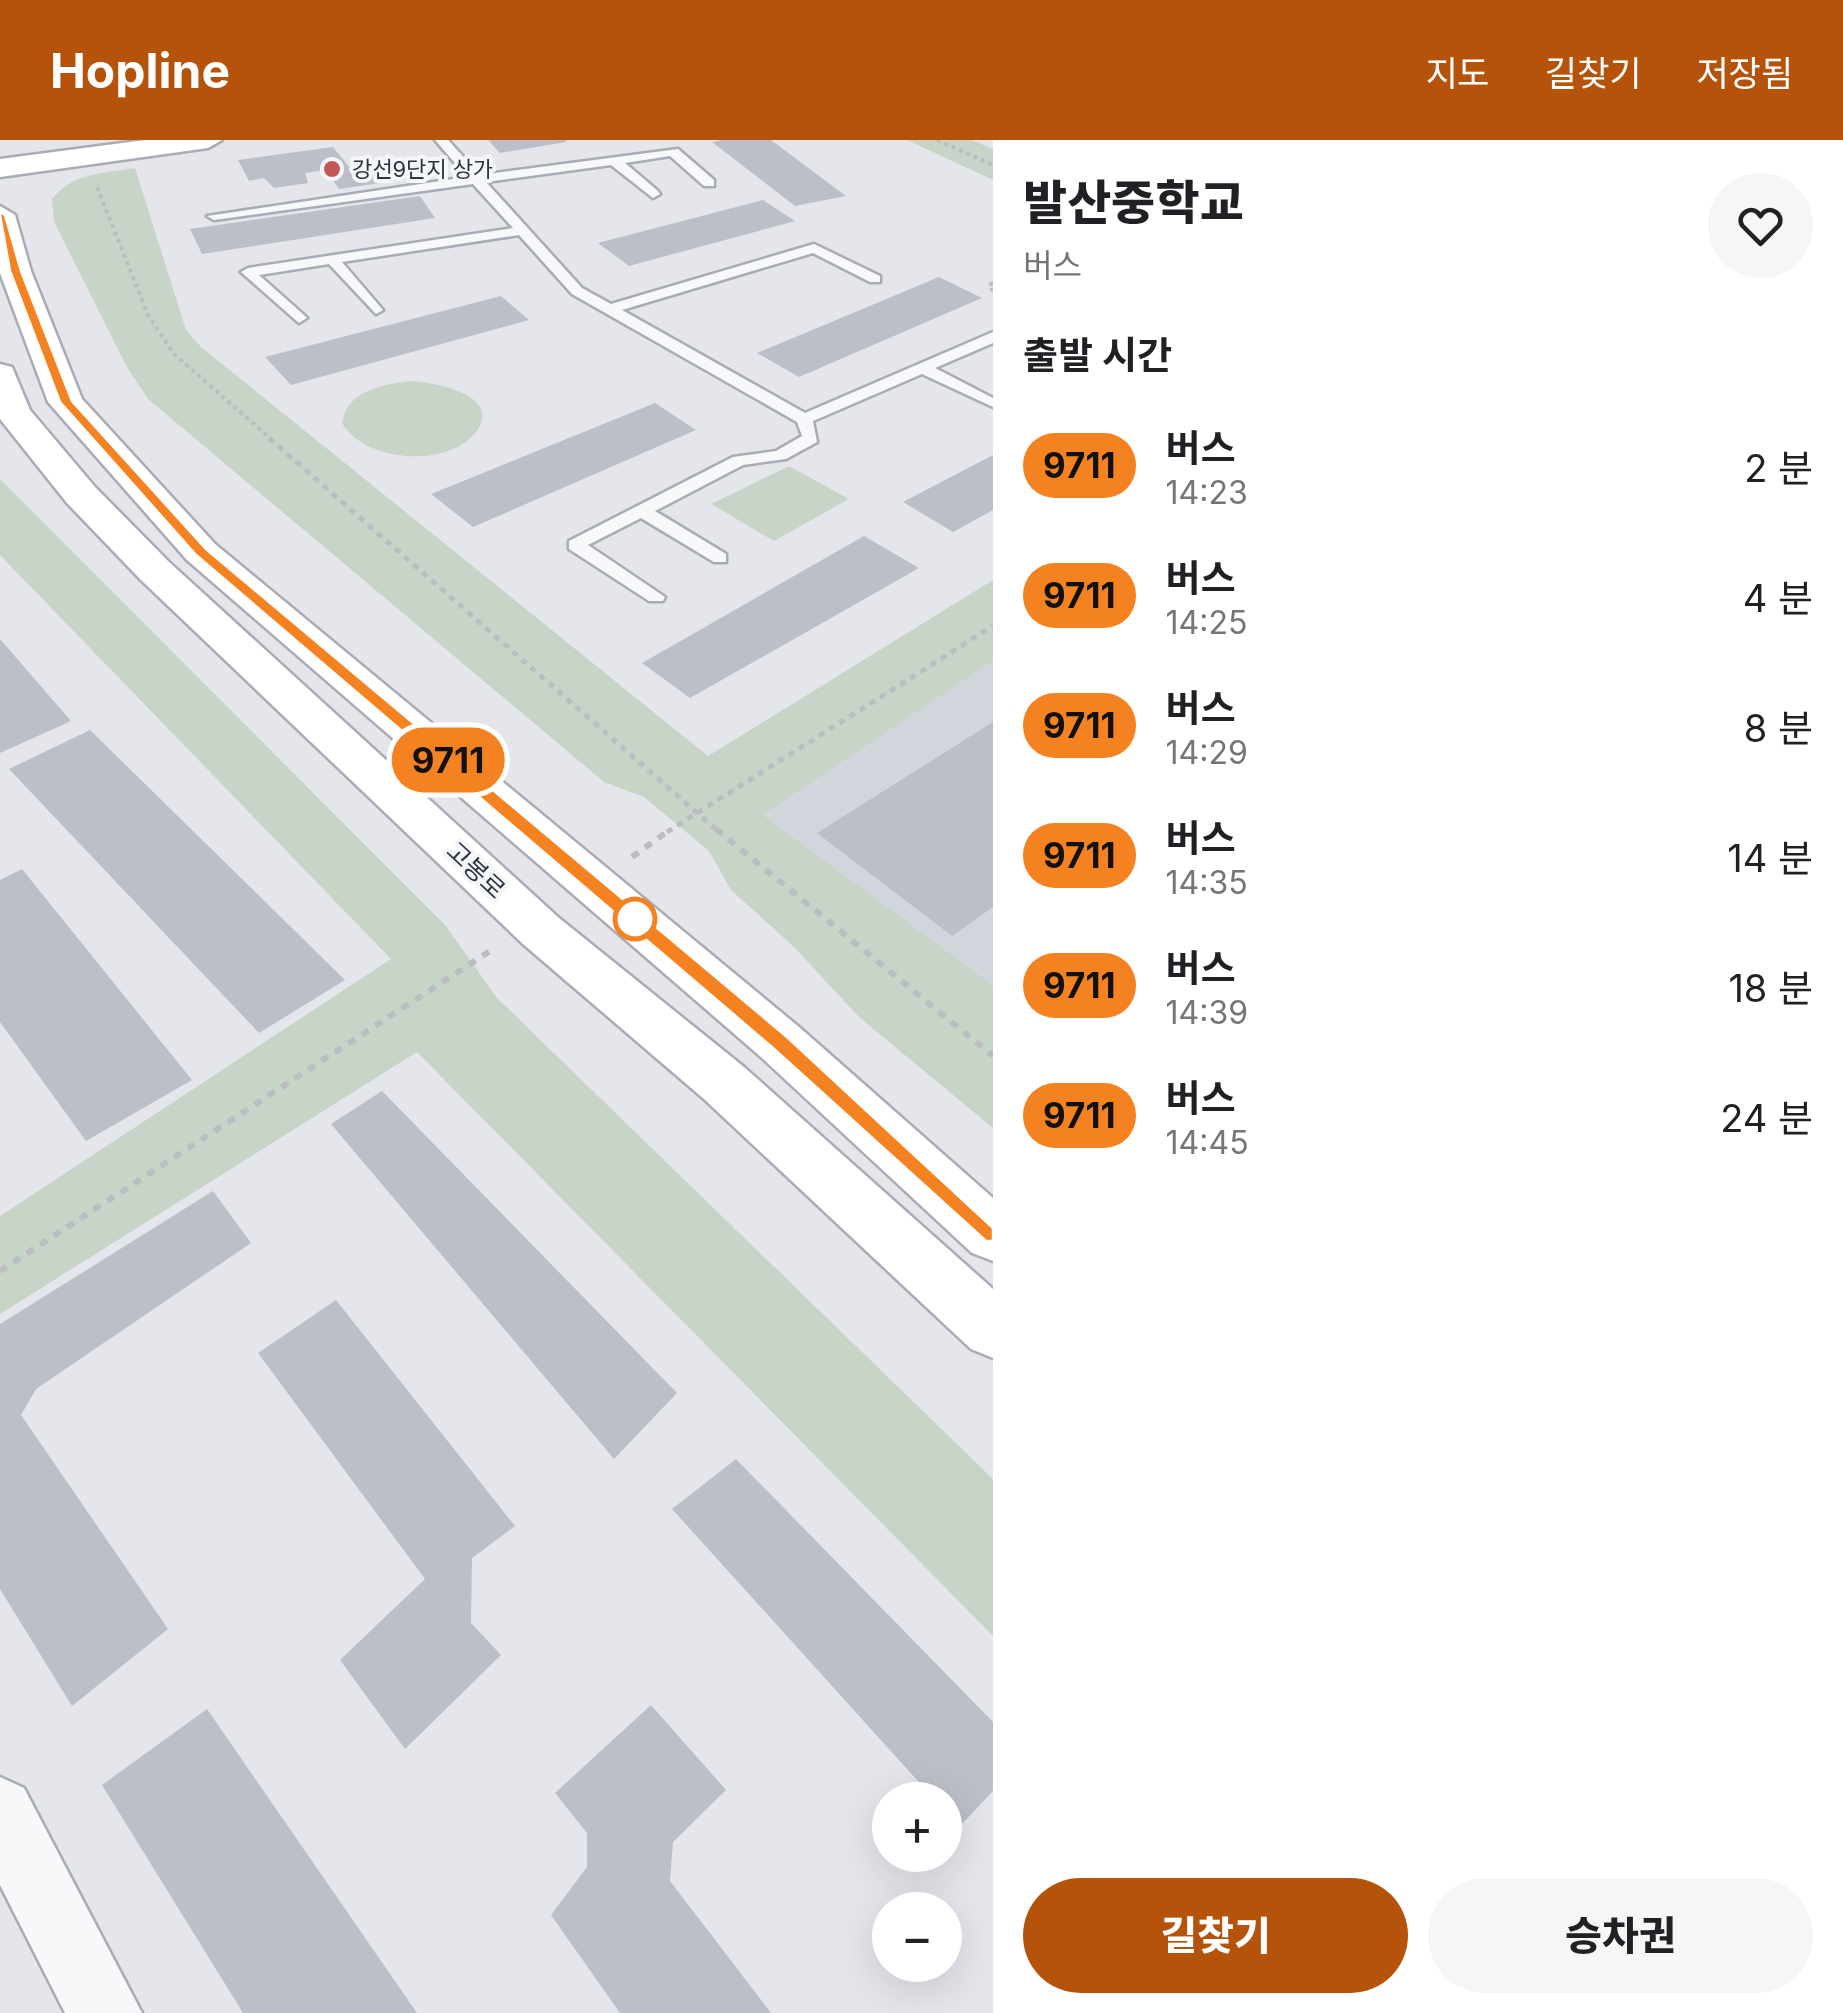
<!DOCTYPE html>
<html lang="ko">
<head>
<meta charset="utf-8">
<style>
	body { margin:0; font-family:Inter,"Noto Sans KR",sans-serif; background:#f6f6f6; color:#202124; height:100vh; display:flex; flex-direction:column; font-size:38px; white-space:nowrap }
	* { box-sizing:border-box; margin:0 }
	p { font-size:32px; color:#757577 }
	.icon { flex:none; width:55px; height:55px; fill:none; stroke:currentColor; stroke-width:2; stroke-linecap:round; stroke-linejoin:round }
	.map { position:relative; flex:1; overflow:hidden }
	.side { display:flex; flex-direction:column; background:#fff; width:850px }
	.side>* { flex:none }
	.badge { padding:0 20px; border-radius:32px; font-size:35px; line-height:65px }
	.fabs { position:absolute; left:872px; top:1642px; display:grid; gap:20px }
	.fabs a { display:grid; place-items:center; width:90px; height:90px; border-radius:50%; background:#fff; box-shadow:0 10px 40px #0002; font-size:50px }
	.map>.badge { position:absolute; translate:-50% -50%; box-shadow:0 0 0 5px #fff }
	h2 { padding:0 30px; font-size:38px; line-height:90px }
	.round { display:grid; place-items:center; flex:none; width:105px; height:105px; border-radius:52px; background:#f6f6f6 }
	.summary { display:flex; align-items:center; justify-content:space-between; height:170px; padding:0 30px }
	h1 { font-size:48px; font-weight:800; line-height:75px }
	.button { display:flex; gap:20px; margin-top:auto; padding:20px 30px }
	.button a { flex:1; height:115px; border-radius:60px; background:#b45309; color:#fff; font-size:40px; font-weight:800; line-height:115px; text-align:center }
	.button a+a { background:#f6f6f6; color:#202124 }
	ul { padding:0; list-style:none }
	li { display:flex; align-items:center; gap:30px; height:130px; padding:0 30px }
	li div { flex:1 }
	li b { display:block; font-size:38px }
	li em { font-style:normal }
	li .badge { min-width:110px; font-weight:700; text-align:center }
	header { display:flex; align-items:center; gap:60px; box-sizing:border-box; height:140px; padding:0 50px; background:#b45309; color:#fff }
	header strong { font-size:48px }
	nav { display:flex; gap:55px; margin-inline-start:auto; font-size:35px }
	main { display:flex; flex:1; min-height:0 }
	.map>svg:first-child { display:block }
	.built { fill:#d3d5dd }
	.green { fill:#c8d4c7 }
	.building { fill:#bcbfc7 }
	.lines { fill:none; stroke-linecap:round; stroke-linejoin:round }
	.lane-casing { stroke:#aaacb5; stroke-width:5 }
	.street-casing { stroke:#aaacb5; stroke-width:5 }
	.secondary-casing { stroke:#aaacb5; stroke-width:5 }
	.path-far2 { stroke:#bbbdc3; stroke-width:4; stroke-dasharray:4 4; stroke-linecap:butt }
	.path-far1 { stroke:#bbbdc3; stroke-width:5; stroke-dasharray:6 6; stroke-linecap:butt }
	.path { stroke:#bbbdc3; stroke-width:6; stroke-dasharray:8 8; stroke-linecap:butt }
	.lane { fill:#f7f8fa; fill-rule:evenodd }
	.street { fill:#f7f8fa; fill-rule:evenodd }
	.secondary { fill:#fff; fill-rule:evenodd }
	.line { fill:#f58220; stroke:#fff; stroke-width:2.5 }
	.poi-dot { fill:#c35759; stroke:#f4f6f8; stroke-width:4 }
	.stop-dot { fill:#fff; stroke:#f58220; stroke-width:5 }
	.labels { text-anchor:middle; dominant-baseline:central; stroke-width:8; stroke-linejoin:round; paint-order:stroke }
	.far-poi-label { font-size:22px; fill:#2e3242; stroke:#f4f6f8; text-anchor:start }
	.street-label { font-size:25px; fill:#2e3242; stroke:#f4f6f8 }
</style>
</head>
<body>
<header>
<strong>Hopline</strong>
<nav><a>지도</a><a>길찾기</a><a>저장됨</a></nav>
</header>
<main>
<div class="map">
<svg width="993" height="1873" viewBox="0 0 993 1873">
	<rect width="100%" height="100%" fill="#e5e6eb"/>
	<path class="built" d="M993,521v324l-230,-170z"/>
	<g class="green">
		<path d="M907,0h65l21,9v31z"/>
		<path d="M135,28l51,162 15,17 507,409 285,-176v81l-230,154 230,170v143l-133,-110 -66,-71 -63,-57 -22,-39 -65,-54 -40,-15 -456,-383 -21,-32 -73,-145 -2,-23c20,-26 52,-26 83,-31z"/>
		<path d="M410,241c22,1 94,13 66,51 -28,37 -112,30 -134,-9 5,-33 40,-38 68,-42z"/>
		<path d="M789,326l60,33 -75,42 -63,-37z"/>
		<path d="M0,339l446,447 51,72 496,481v157l-576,-584 -417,262v-98l391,-257 -391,-404z"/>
	</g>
	<g class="building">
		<path d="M488,0h78v2l-66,11z"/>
		<path d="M723,0h48l75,56 -51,10 -83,-64z"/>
		<path d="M333,7l17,21 62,-11 15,19 -88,13 -13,-19 -21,3 3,10 -34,5 -10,-10 -15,3 -11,-21z"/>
		<path d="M420,56l15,22 -233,36 -12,-25z"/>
		<path d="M763,60l32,21 -166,45 -31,-23z"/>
		<path d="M939,137l43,21 -183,79 -42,-24z"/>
		<path d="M501,156l28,24 -238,65 -26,-28z"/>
		<path d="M655,263l41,27 -223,97 -42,-33z"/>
		<path d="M993,315v55l-40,22 -50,-30z"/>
		<path d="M864,396l55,32 -229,130 -48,-35z"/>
		<path d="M0,499l71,82 -71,32z"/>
		<path d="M993,582v185l-41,29 -135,-103z"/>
		<path d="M90,590l255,250 -86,53 -250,-264z"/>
		<path d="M22,729l170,211 -106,61 -86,-119v-142z"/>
		<path d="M382,951l295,302 -63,66 -283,-335z"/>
		<path d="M213,1051l38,52 -215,146 -15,26 147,214 -96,77 -72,-117v-265z"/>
		<path d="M336,1160l179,226 -43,32 -1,65 30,32 -96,94 -65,-89 85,-81 -167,-226z"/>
		<path d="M736,1319l257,263v69l-34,36 -14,-16v-11h-10l-263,-291z"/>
		<path d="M651,1565l75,85 -53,52 -3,39 101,132h-151l-69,-98 36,-48v-34l-32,-40z"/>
		<path d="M207,1569l210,304h-174l-141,-228z"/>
	</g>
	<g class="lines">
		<defs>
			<path id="lane" d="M435,0h13l32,35 198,-26 36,31v6h-10l-34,-30 -45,7 33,28 2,3 -7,4 -42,-33 -125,17 96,106 29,16 203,-60 66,32v6h-10l-57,-29 -191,57 183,103 188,-81v11l-58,25 58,30v9l-71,-33 -109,47 4,21 -31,17 -43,6 -88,46 71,43v8h-12l-73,-44 -53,27 77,52 -2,4h-14l-80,-52v-8l164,-84 43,-6 26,-15 -5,-14 -225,-128 -53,-59 -177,27 41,48 -7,4 -47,-50 -70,11 45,40 3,3 -8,5 -58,-51 7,-4 265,-40 -40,-44 -259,36 -7,-4 260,-39z"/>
			<path id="street" d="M0,1637l24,11 118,225h-77l-65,-128z"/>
			<g id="secondary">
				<path d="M145,0h77l-14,8 -208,29v-18z"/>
				<path d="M0,66l15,9 16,56 51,128 133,145 584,483 194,171v63l-21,-8 -211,-196 -574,-497 -139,-158 -48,-129z"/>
				<path d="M0,224l12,3 18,43 65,77 74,75 390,356 185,149 249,222v69l-22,-9 -267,-250 -181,-155 -382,-364 -74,-77 -67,-84z"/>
			</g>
		</defs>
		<use href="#lane" class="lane-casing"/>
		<use href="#street" class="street-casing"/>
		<use href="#secondary" class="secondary-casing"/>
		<g class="path-far2">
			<path d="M937,0l56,25"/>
			<path d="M97,47l51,128 26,39 98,86"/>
			<path d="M993,143l-4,2 4,6"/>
		</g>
		<g class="path-far1">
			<path d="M269,298l450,394"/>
			<path d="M667,692l326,-206"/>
		</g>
		<g class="path">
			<path d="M716,689l277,227"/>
			<path d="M632,717l39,-28"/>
			<path d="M0,1131l490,-320"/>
		</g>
		<use href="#lane" class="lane"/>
		<use href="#street" class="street"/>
		<use href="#secondary" class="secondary"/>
	</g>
	<path class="line" d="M0,72l5,3 16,56 51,130 134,148 581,488 206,191v13h-7l-213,-193 -577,-493 -136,-153 -50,-131 -10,-56z"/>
	<circle class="poi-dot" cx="332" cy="29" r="10"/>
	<circle class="stop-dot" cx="635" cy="779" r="20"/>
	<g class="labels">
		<g class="far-poi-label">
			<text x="352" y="29">강선9단지 상가</text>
		</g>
		<g class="street-label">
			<text transform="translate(476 730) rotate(43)">고봉로</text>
		</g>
	</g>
</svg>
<div class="fabs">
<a>+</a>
<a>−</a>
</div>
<b class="badge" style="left:448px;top:620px;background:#f58220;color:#111">9711</b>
</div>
<section class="side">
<div class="summary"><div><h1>발산중학교</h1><p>버스</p></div><a class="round"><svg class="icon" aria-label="heart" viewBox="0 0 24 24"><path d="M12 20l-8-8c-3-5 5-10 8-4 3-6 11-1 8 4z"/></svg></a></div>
<h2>출발 시간</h2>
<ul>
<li><span class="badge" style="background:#f58220;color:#111">9711</span><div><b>버스</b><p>14:23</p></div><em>2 분</em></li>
<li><span class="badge" style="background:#f58220;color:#111">9711</span><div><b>버스</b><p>14:25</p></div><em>4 분</em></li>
<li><span class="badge" style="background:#f58220;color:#111">9711</span><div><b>버스</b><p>14:29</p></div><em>8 분</em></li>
<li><span class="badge" style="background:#f58220;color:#111">9711</span><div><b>버스</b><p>14:35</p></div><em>14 분</em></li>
<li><span class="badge" style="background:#f58220;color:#111">9711</span><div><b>버스</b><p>14:39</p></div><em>18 분</em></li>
<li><span class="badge" style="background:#f58220;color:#111">9711</span><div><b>버스</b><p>14:45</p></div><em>24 분</em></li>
</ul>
<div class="button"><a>길찾기</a><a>승차권</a></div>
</section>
</main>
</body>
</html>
